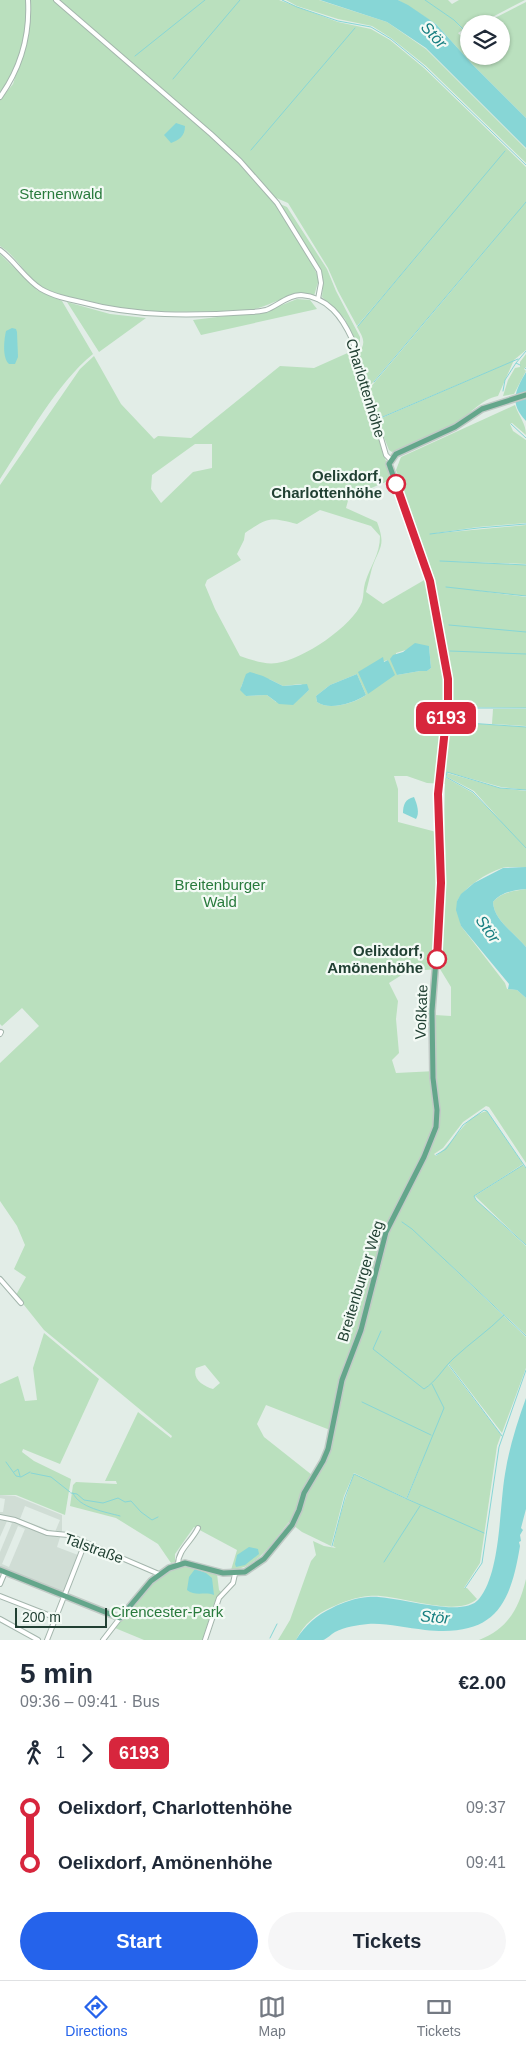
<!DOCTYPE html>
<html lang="en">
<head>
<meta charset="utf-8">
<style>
	body { margin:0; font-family:Arial,sans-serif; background:#f6f6f7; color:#1f2937; height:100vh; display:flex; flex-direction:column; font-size:19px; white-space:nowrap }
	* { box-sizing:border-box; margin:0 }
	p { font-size:16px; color:#747a83 }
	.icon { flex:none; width:28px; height:28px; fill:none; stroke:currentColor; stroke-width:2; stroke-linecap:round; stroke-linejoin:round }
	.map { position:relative; height:1640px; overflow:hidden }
	.sheet { display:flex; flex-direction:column; background:#fff; flex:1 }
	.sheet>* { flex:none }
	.badge { padding:0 10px; border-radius:8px; font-size:18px; line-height:32px }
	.fabs { position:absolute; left:460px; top:15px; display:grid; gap:10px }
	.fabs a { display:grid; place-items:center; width:50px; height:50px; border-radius:50%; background:#fff; box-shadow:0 1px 4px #0004; font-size:25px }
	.scale { position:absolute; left:15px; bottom:12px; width:92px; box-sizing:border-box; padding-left:5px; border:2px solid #214033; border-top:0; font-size:14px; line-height:18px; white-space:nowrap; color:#214033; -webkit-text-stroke:4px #f3faf5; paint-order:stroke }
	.map>.badge { position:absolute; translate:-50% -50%; box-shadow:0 0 0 2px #fff }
	.legs { display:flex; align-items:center; gap:8px; height:55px; padding:0 20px; font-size:16px }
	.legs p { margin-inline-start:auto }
	.overview { display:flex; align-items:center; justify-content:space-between; height:85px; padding:0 20px }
	h1 { font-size:28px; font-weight:700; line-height:38px }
	.button { display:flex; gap:10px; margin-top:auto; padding:10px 20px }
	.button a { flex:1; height:58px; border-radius:30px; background:#2563eb; color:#fff; font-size:20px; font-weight:700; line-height:58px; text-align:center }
	.button a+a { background:#f6f6f7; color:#1f2937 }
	ul { padding:0 20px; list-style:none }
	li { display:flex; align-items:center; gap:18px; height:55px; font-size:19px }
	li i { display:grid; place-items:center; width:8px; height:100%; margin:0 6px; background:currentColor }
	li i::after { content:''; width:12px; height:12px; margin:-6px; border:4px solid; border-radius:50%; background:#fff }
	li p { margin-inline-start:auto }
	li:first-child i { background:linear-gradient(#0000 50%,currentColor 0) }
	li:last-child i { background:linear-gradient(currentColor 50%,#0000 0) }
	.tabs { display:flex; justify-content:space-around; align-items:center; height:70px; border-top:1px solid #e0e1e3; background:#fff; font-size:14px; color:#747a83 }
	.tabs a { display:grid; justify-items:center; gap:2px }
	.tabs .active { color:#2563eb }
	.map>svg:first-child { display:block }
	.built { fill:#d0ddd5; fill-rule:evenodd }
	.green { fill:#bae0be; fill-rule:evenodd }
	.water { fill:#87d6d6 }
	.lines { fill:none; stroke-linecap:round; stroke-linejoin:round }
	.stream { stroke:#87d6d6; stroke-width:1 }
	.minor-casing { stroke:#a4b6ad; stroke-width:6 }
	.major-casing { stroke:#c1cac6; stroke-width:8 }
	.minor { stroke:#fff; stroke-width:4 }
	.major { stroke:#64a68b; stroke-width:5 }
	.line-1-casing { stroke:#fff; stroke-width:11 }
	.line-1 { stroke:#d7263d; stroke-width:8 }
	.stop-1-dot { fill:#fff; stroke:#d7263d; stroke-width:2.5 }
	.labels { text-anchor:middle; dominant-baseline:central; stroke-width:4.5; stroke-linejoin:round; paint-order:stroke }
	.park-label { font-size:15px; fill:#287a3c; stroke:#f3faf5 }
	.street-label { font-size:15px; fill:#214033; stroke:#f3faf5 }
	.stop-label { font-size:15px; font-weight:bold; fill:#214033; stroke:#f3faf5; text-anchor:end }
	.water-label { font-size:16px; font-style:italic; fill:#167e80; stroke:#f3faf5 }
</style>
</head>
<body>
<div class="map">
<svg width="526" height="1640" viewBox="0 0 526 1640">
	<rect width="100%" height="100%" fill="#e2ede7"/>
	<path class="built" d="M0,1495l15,1 47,19v16l-5,16 21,8 -15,38 -63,-26v-15l12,-29 -5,-2 -7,16v-25h3l2,-13 -5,-1zM25,1506l35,14 -5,12 -35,-13zM18,1526l7,3 -16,38 -7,-3z"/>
	<g class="green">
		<path d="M0,0h26c3,33 -8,66 -26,94z"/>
		<path d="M29,0h250l59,22 33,7 19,11 34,28 102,99v183l-12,10 -16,36c-17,3 -30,20 -45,30 -16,11 -42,19 -61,26l-3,-2 -12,-30 136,-59 -136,58 -8,-30 148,-176 -148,174 -11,-34c9,-9 5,-16 -1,-26l90,-106 -90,105 -19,-35 -10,-23 -40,-65 -14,-6 -33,-37 -3,3 38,41 38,64 5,11 -5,17c-26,-6 -38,9 -63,14 -61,2 -119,6 -178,-12 -12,-3 -26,-7 -35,-14 -14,-11 -23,-29 -38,-38v-146l13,-16 15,-46 3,-22z"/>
		<path d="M286,0h33l68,22 39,27 100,100v14l-100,-97 -35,-28 -19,-12 -34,-7 -41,-13z"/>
		<path d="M398,0h50l4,4 7,-4h66l-46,24h-10v4l-5,2 -10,-10 -28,-19 28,19 9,10 -5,3 2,2 9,-4v25h32v-32h-18l43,-22v116l-54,-54 -36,-40z"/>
		<path d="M280,204l7,3 40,62 9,22 24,46v7l-3,4 -12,-29 -23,-22 1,-13 -2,-14z"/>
		<path d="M0,254l37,36 25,11 31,53c-36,29 -67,86 -93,125z"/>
		<path d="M297,299l13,1 7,9 -116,26 -8,-15 74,-9z"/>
		<path d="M67,302l43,12 36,4 -47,34z"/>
		<path d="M352,351l15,53 23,69 20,37 -14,-40 5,-13 114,-52c4,12 11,18 11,30l-14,-12 -2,1 3,7 13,9v83l-48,4 -49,7 97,-9v39l-84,-3 84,4v31l-53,-6 53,7v111l-72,-1 -1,15 73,5v63l-25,-3 -54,-15 -2,5 28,16 29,29 -28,-31 -27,-14v-4l53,15 26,3v76c-7,1 -17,-1 -24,1 -17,6 -36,18 -45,33l4,25 44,57 2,6 10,1 9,8v165l-37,-56 -3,-1 -23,16 -20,26 -9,6 2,2c18,-12 28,-40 51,-45l36,53 -49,32 2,4 50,46v89l-94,-87 94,89v31l-24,65 -53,-69 -5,5 4,-4 53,70 -4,11 -17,117 -16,25h3l10,11c-22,20 -79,-6 -108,-3 -13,1 -26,6 -37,11 -16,7 -28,17 -36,33h-18l12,-20 21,-59 5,-6 -3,-14 11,5 12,2 -3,-2c5,-25 12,-48 21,-72l67,31 -14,-6 19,-47 -20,47 -52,-26 -10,23 -13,50 -29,-14 -13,-10c-15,18 -32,47 -58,48l6,-20 -43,-23 -19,27v8l-4,1 -13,-19 -42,-26 -46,-12 3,-21 3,-3 41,2 -1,-3h-11l33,-69 33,26 1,-2 -128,-106 -28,-35 10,-18 -12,-8 11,-24 -8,-19 -17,-25v-138l39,-37 -17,-18 -20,18 -2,-2v-539l80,-116 14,-13 27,48 33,35 4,-3 33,2 89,-72 34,2zM195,444h17v24l-19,4 -32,31 -10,-14 1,-14zM391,480l16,36 19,63 -43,25 -17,-12c2,-8 4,-16 6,-24 8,-22 14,-22 5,-46l-31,-14 3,-11zM320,510l51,16 9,10c0,19 -10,30 -15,47 -2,6 -1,13 -3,19 -9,24 -60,58 -85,61 -12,2 -25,-3 -37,-7l-25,-47 -10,-24 2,-5 34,-20 -4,-6 7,-14 1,-7c24,-16 24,-16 52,-9zM429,646l2,22 -4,3h-7l-23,4 -1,-22 13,-4zM388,660l4,16 -24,17 -9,-21 12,-7zM357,674l9,21c-11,8 -37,16 -49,7l-1,-6 14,-11zM269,679l14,7 18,-2 8,6 -16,14 -17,-2 -9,-7 -21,1 -5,-9 3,-7zM394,776h13l20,7 18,1 -1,50 -46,-12v-33zM440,969l11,18v29l-16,-1 1,56 -40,2 -4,-13 7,-7 -3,-34 2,-18 -9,-18 19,-12zM205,1365l15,18 -7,6c-10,-3 -21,-10 -17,-21zM266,1405l64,25 -4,20 -12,25h-2l-48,-38 -7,-13z"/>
		<path d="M526,354v13l-2,2 2,2 -12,23 -11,2 5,-16 7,-12 5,-1v-5z"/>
		<path d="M493,709h33v17l-34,-2z"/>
		<path d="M526,889v58c-11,-14 -32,-26 -33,-45 8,-10 21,-11 33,-13z"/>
		<path d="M523,1165l3,3v77l-51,-49z"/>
		<path d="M44,1333l55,46 -39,85 -37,-15 -1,3 12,9 37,18 -6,36 -49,-20h-16v-111l18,-8 7,25 12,-1 -4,-32z"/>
		<path d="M181,1566l11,1 25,7 2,16 2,2 -7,12 -10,36h-60l-29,-12 42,-49 9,-6z"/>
		<path d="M526,1579v61h-47c29,-11 40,-32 47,-61z"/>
	</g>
	<g class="water">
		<path d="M320,0h78l10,5 28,19 36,40 54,54v30l-100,-100 -39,-26z"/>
		<path d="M176,123l9,3c0,10 -6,14 -14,17l-7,-8z"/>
		<path d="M12,328l4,1 1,3 1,25 -3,7h-6c-7,-6 -5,-24 -3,-33z"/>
		<path d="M526,372v49c-17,-18 -11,-30 0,-49z"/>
		<path d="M415,643l14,3 2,22 -4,3h-7l-23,4 -7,-16 3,-4 10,-3z"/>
		<path d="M383,657l1,5 4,-2 7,15 -27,19 -10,-22z"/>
		<path d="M250,672l13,4 20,10 24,-2 2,6 -16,15 -14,-1 -12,-9 -21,1 -6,-6 6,-16z"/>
		<path d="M357,674l9,21c-12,8 -37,16 -49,7l-1,-6 14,-11z"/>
		<path d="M414,797c3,7 6,16 2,22l-13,-6c0,-8 2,-14 11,-16z"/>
		<path d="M526,867v22c-12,1 -25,3 -33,13 1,19 22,31 33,45v51l-9,-8 -9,-1 1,-5 -48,-58 -5,-16 1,-9 4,-7 13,-11 29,-15z"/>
		<path d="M526,1398v111l-5,19 2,2 -3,5 1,6 -2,1 1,4c-10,61 -26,91 -95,84 -19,-2 -38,-7 -57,-6 -11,1 -23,3 -33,8 -4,2 -8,7 -12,8 -8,0 -18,0 -27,0 9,-15 21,-25 36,-32 11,-6 24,-10 36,-11 26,-3 94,23 111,2 22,-27 20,-90 26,-125 4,-26 12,-51 21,-76z"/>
		<path d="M249,1547l9,2 1,5 -14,11 -9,2 -1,-3 2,-9z"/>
		<path d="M195,1569l11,4 6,5 2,17c-9,-4 -18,2 -27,-5l2,-13z"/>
	</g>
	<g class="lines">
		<g class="stream">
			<path d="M282,0l15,7 41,14 33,6 20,12 34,28 101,98"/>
			<path d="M425,0l29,20 9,9"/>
			<path d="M135,56l70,-56"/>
			<path d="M173,79l67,-79"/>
			<path d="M251,150l104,-122"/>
			<path d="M358,326l147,-175"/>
			<path d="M516,363l10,-12"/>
			<path d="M525,368l1,1"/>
			<path d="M374,382l152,-180"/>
			<path d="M503,391l2,-11 11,-17 4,2"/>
			<path d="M378,419l140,-60"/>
			<path d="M511,424l15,14"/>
			<path d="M430,534l48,-6 48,-4"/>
			<path d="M440,561l86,4"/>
			<path d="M446,587l80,9"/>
			<path d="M449,625l77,7"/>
			<path d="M450,651l76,3"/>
			<path d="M454,708h72"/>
			<path d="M453,722l73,5"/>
			<path d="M526,790l-26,-2 -53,-16 -1,5 27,15 53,56"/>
			<path d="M436,1155l10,-6 17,-24 21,-15 3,1 39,57"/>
			<path d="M523,1165l-49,31 2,4 50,45"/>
			<path d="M402,1222l10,7 114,107"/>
			<path d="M381,1331l-8,18 51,40c13,-8 19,-21 30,-31 16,-15 34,-27 50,-43"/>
			<path d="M449,1365l53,71"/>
			<path d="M362,1402l69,33"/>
			<path d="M6,1462l10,14 5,1 9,-5"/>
			<path d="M14,1472l4,-3 2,7"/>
			<path d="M31,1473l20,4 19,15"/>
			<path d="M71,1493l6,1 7,6 19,3 15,-5 7,4 6,-1 10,11 11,8 6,-3"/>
			<path d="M73,1493c6,15 33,19 47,23"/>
			<path d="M407,1498l37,-90 -12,-24"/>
			<path d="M332,1546l13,-49 9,-23 53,25 77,34"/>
			<path d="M384,1562l36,-56"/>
			<path d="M465,1588l17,-25 17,-116 27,-77"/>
			<path d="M270,1638l7,-14"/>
		</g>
		<defs>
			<g id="minor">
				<path d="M56,0l155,134 29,27 37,42 42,68 2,12 -3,16"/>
				<path d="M0,97c20,-28 30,-62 28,-97"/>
				<path d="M0,250c15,11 25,29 41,39 12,7 26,10 40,13 55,15 112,14 170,10 4,0 10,-1 15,-2 11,-4 22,-15 35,-15 27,2 41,22 51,44l34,116 5,5"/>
				<path d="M0,1034l1,-2"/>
				<path d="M0,1279l21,24"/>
				<path d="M0,1517l15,3 32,13 21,2 91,39"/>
				<path d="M178,1564c0,-14 14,-23 20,-36"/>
				<path d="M0,1584l5,-12"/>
				<path d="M0,1596l56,22"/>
				<path d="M0,1619l38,21"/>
				<path d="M47,1640l38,-97"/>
				<path d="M103,1640l17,-22"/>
				<path d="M205,1640l14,-42 14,-15 2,-9"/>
			</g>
			<path id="major" d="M0,1570l120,48 31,-37 18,-13 16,-5 38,10 22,-1 19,-13 28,-34 7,-15 5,-17 19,-32 5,-12 14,-69 19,-50 25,-98 38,-75 12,-30 1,-17 -4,-32 -1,-67 9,-116 -2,-109 9,-85 -1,-22 -17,-98 -41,-117 7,-10 59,-27 27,-18 44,-14"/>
		</defs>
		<use href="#minor" class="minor-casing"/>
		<use href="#major" class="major-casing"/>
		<use href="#minor" class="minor"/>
		<use href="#major" class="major"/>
	</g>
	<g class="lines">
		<defs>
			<path id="line-1" d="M396,484l34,97 18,98v22l-10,93 3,89 -4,76"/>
		</defs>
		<use href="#line-1" class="line-1-casing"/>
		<use href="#line-1" class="line-1"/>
	</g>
	<g class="stop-1-dot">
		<circle cx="396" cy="484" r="9"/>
		<circle cx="437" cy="959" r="9"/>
	</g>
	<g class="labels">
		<g class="park-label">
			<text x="61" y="193">Sternenwald</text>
			<text x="220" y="884">Breitenburger<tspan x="220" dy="17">Wald</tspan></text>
			<text x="167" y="1611">Cirencester-Park</text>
		</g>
		<g class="street-label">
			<text transform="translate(366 388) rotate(73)">Charlottenhöhe</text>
			<text transform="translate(421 1012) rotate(-88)">Voßkate</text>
			<text transform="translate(360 1281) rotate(-73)">Breitenburger Weg</text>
			<text transform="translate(94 1548) rotate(20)">Talstraße</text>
		</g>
		<g class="stop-label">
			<text x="382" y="475">Oelixdorf,<tspan x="382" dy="17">Charlottenhöhe</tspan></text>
			<text x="423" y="950">Oelixdorf,<tspan x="423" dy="17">Amönenhöhe</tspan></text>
		</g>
		<g class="water-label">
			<text transform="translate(434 35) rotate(47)">Stör</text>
			<text transform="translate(488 929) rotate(55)">Stör</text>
			<text transform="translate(435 1617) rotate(5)">Stör</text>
		</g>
	</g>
</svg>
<div class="fabs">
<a><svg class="icon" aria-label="layers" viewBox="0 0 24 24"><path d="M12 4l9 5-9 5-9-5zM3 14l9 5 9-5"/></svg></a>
</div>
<div class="scale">200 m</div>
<b class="badge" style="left:446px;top:718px;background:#d7263d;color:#fff">6193</b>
</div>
<section class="sheet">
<div class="overview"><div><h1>5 min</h1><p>09:36 – 09:41 · Bus</p></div><b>€2.00</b></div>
<div class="legs"><svg class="icon" aria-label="walk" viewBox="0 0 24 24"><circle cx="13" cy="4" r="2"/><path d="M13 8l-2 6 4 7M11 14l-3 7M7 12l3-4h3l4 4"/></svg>1<svg class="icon" aria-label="forward" viewBox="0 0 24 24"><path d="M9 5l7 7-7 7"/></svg><b class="badge" style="background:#d7263d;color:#fff">6193</b></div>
<ul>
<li><i style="color:#d7263d"></i><b>Oelixdorf, Charlottenhöhe</b><p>09:37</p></li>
<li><i style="color:#d7263d"></i><b>Oelixdorf, Amönenhöhe</b><p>09:41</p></li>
</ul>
<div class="button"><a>Start</a><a>Tickets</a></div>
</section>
<nav class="tabs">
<a class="active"><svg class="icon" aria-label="directions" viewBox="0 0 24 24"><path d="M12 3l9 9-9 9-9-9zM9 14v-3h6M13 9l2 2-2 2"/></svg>Directions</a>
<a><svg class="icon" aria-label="map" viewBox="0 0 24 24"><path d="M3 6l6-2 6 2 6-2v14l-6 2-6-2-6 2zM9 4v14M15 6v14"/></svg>Map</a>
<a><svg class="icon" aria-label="tickets" viewBox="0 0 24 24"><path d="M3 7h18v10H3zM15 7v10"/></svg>Tickets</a>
</nav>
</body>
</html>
